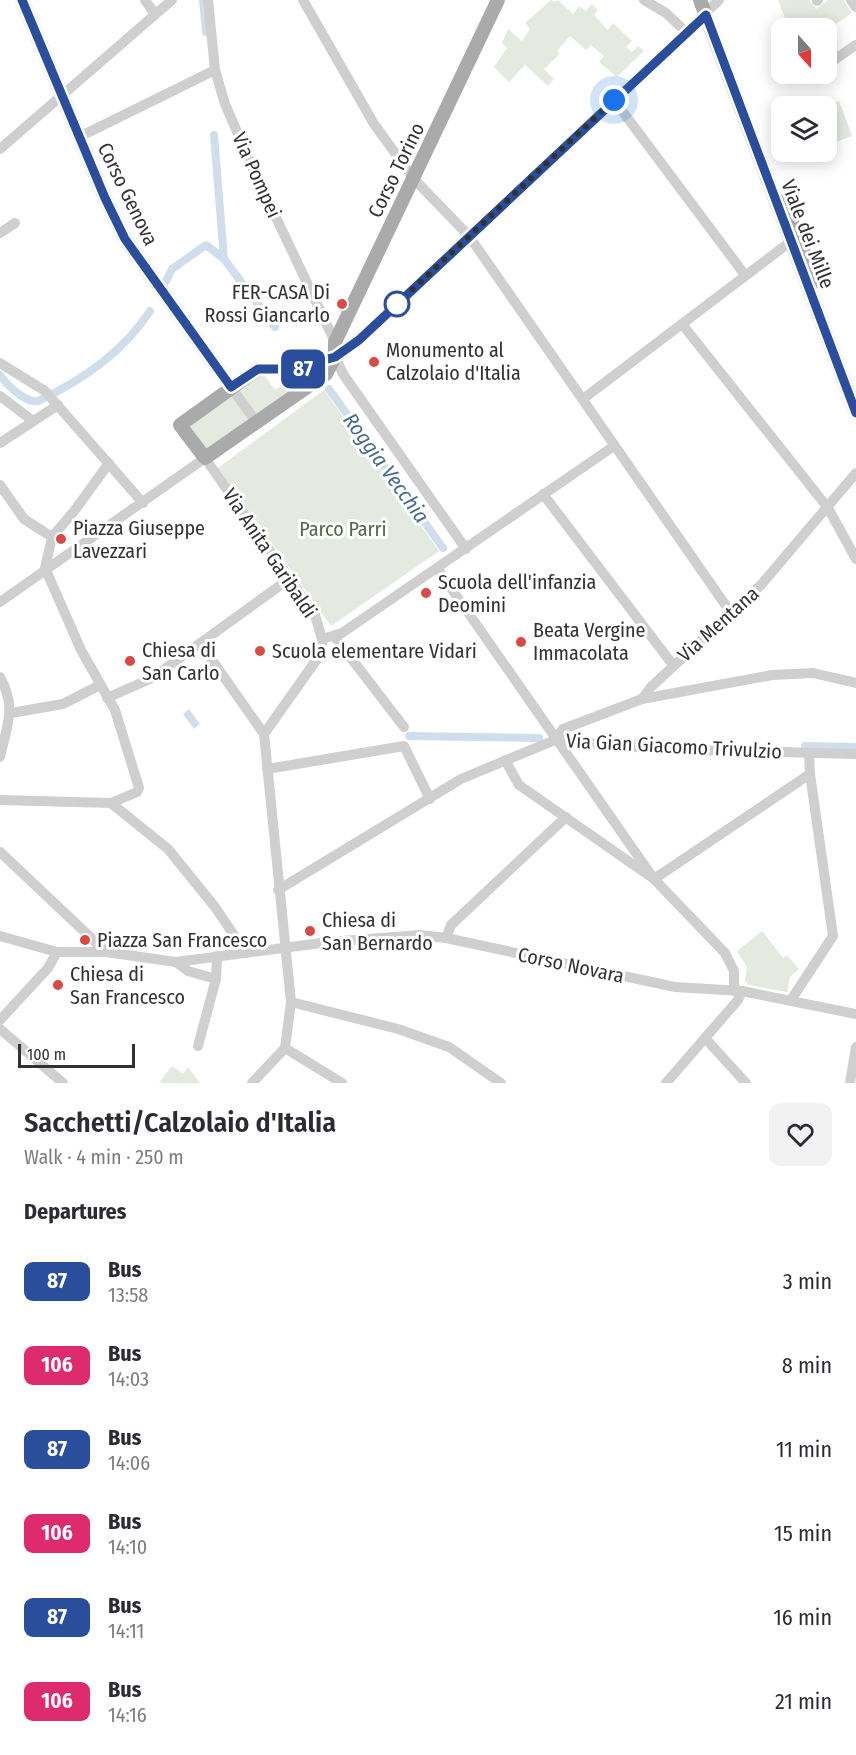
<!DOCTYPE html>
<html lang="en">
<head>
<meta charset="utf-8">
<style>
	body { margin:0; font-family:"Fira Sans Condensed",sans-serif; background:#f2f2f3; color:#2b2b33; height:100vh; display:flex; flex-direction:column; font-size:22px; white-space:nowrap }
	* { box-sizing:border-box; margin:0 }
	p { font-size:20px; color:#7c7c81 }
	.icon { flex:none; width:33px; height:33px; fill:none; stroke:currentColor; stroke-width:2; stroke-linecap:round; stroke-linejoin:round }
	.map { position:relative; height:1083px; overflow:hidden }
	.sheet { display:flex; flex-direction:column; background:#fff; flex:1 }
	.sheet>* { flex:none }
	.badge { padding:0 12px; border-radius:9px; font-size:21px; line-height:39px }
	.needle { width:39px; rotate:159deg }
	.controls { position:absolute; left:771px; top:18px; display:grid; gap:12px }
	.controls a { display:grid; place-items:center; width:66px; height:66px; border-radius:12px; background:#fff; box-shadow:0 3px 15px #0003; font-size:30px }
	.scale { position:absolute; left:18px; bottom:15px; width:117px; box-sizing:border-box; padding-left:6px; border:3px solid #323232; border-top:0; font-size:16px; line-height:21px; white-space:nowrap; color:#323232; -webkit-text-stroke:4px #fff; paint-order:stroke }
	.you { position:absolute; width:30px; height:30px; margin:-15px; border:4px solid #fff; border-radius:50%; background:#1a73e8; box-shadow:0 0 0 9px #1a73e833 }
	.map>.badge { position:absolute; translate:-50% -50%; box-shadow:0 0 0 3px #fff }
	h2 { padding:0 24px; font-size:22px; line-height:54px }
	.round { display:grid; place-items:center; flex:none; width:63px; height:63px; border-radius:12px; background:#f2f2f3 }
	.summary { display:flex; align-items:center; justify-content:space-between; height:102px; padding:0 24px }
	h1 { font-size:28px; font-weight:600; line-height:45px }
	ul { padding:0; list-style:none }
	li { display:flex; align-items:center; gap:18px; height:84px; padding:0 24px }
	li div { flex:1 }
	li b { display:block; font-size:22px }
	li em { font-style:normal }
	li .badge { min-width:66px; font-weight:700; text-align:center }
	.map>svg:first-child { display:block }
	.green { fill:#e4eadf }
	.water { fill:#d0deeb }
	.lines { fill:none; stroke-linecap:round; stroke-linejoin:round }
	.canal { stroke:#d0deeb; stroke-width:8 }
	.minor { stroke:#cfcfcf; stroke-width:10 }
	.major { stroke:#aaa; stroke-width:14 }
	.line-casing { stroke:#fff; stroke-width:14 }
	.line { stroke:#2a4d9c; stroke-width:9 }
	.walk { stroke:#323232; stroke-width:6; stroke-dasharray:0 10.8 }
	.poi-dot { fill:#d84a45; stroke:#fff; stroke-width:2 }
	.stop-dot { fill:#fff; stroke:#2a4d9c; stroke-width:3 }
	.labels { text-anchor:middle; dominant-baseline:central; stroke-width:6; stroke-linejoin:round; paint-order:stroke }
	.street-label { font-size:20px; fill:#323232; stroke:#fff }
	.poi-label { font-size:20px; fill:#323232; stroke:#fff; text-anchor:start }
	.park-label { font-size:20px; fill:#516b42; stroke:#fff }
	.water-label { font-size:21px; font-style:italic; fill:#456a8f; stroke:#fff }
</style>
</head>
<body>
<div class="map">
<svg width="856" height="1083" viewBox="0 0 856 1083">
	<rect width="100%" height="100%" fill="#fff"/>
	<g class="green">
		<path d="M551,0l3,2 4,-2 15,14 6,-8 7,5 6,-7 6,6 -4,5 14,15 5,-7 19,18 -6,6 6,5 6,-6 6,5 -27,26 -18,-15 5,-6 -13,-11 -5,5 -16,-14 -13,15 3,3 -16,15 10,10 -6,7 -23,-21 -16,17 -15,-15 13,-19 -5,-5 6,-14 14,12 8,-12 -5,-6z"/>
		<path d="M778,0h31l7,9 12,-9h15l9,13 -25,17 11,15 -11,7 -1,-24h-37z"/>
		<path d="M839,101l13,35 -25,9 -1,-39h-2z"/>
		<path d="M261,371l14,19 20,-13 7,9 -96,67 -22,-27z"/>
		<path d="M324,390l115,161 -108,75 -113,-158z"/>
		<path d="M762,931l21,27 4,-3 12,14 -9,8 -3,15 -38,-7 -4,-4 2,-14 -10,-16z"/>
		<path d="M172,1066l11,8 5,-7 12,16h-41z"/>
	</g>
	<path class="water" d="M189,709l11,15 -6,5 -11,-15z"/>
	<g class="lines">
		<g class="canal">
			<path d="M203,0l3,32"/>
			<path d="M214,135l10,124"/>
			<path d="M165,283l7,-14 34,-24 18,14 51,68"/>
			<path d="M0,375c7,10 25,28 38,26 43,-20 86,-50 112,-90"/>
			<path d="M329,389l114,159"/>
			<path d="M409,736l130,2"/>
			<path d="M638,742l51,3"/>
			<path d="M805,746l51,1"/>
		</g>
		<g class="minor">
			<path d="M145,0l10,14"/>
			<path d="M208,0l7,70 10,34 28,65 82,173"/>
			<path d="M303,0l71,124 40,55 55,57 262,377"/>
			<path d="M644,0l22,13 20,19"/>
			<path d="M851,0l5,7"/>
			<path d="M817,1l1,-1"/>
			<path d="M834,60l22,-15"/>
			<path d="M614,100l131,175"/>
			<path d="M79,137l136,-67"/>
			<path d="M0,149l172,-149"/>
			<path d="M0,233l15,-10"/>
			<path d="M682,324l146,184 28,51"/>
			<path d="M0,363l45,28 98,112"/>
			<path d="M231,387l26,36"/>
			<path d="M0,396l33,25"/>
			<path d="M583,399l207,-157"/>
			<path d="M0,443l58,-38"/>
			<path d="M0,485l24,34 28,18"/>
			<path d="M543,494l130,171"/>
			<path d="M466,549l-123,-175 -8,-17 24,-17 360,-340"/>
			<path d="M437,568l217,311 71,74 9,18v20"/>
			<path d="M0,602l205,-144 110,157 7,24v13l-58,82 27,268 -6,46 -33,35"/>
			<path d="M334,636l70,91"/>
			<path d="M322,639l20,-6 272,-187"/>
			<path d="M200,643l64,91"/>
			<path d="M0,677c17,31 7,48 0,80"/>
			<path d="M107,698l45,-20 137,-99"/>
			<path d="M642,699l9,-12 109,-101 96,-113"/>
			<path d="M11,713l52,-9 37,-19"/>
			<path d="M555,740l8,-11 79,-30 130,-24 41,-2 43,10"/>
			<path d="M505,760l14,25 135,94 156,-105 -1,-21"/>
			<path d="M267,769l137,-23 26,53"/>
			<path d="M0,800l111,3 26,-11 2,-4 -24,-78 -34,-60 -36,-82 7,-31 23,-27 34,-47"/>
			<path d="M111,803l57,46 47,58 31,46"/>
			<path d="M0,852l106,100"/>
			<path d="M278,890l183,-111 94,-39 104,9 197,5"/>
			<path d="M0,936l57,16h49l70,10 153,-20 91,-7 26,3 229,49 67,4 114,23"/>
			<path d="M446,938l5,-13 115,-108"/>
			<path d="M176,962l12,9 28,8"/>
			<path d="M791,1000l42,-64 -23,-162"/>
			<path d="M291,1002l107,27 51,18 52,36"/>
			<path d="M0,1020l48,-52 9,-16"/>
			<path d="M0,1029l63,54"/>
			<path d="M705,1038l41,45"/>
			<path d="M198,1046l18,-67 1,-23"/>
			<path d="M285,1048l57,35"/>
			<path d="M666,1083l72,-83 4,-9"/>
			<path d="M850,1083l6,-36"/>
		</g>
		<g class="major">
			<path d="M22,0l83,198 20,41 106,148"/>
			<path d="M700,0l156,413"/>
			<path d="M784,201l31,80"/>
			<path d="M335,357l-18,5 -9,7h-50l-78,56 25,33 121,-84 9,-17v-15l163,-342"/>
		</g>
	</g>
	<g class="lines">
		<defs>
			<path id="line" d="M22,0l83,198 20,41 106,148 27,-18h50l9,-7 18,-5 24,-17 347,-325 150,398"/>
		</defs>
		<use href="#line" class="line-casing"/>
		<use href="#line" class="line"/>
		<path class="walk" d="M397,304l217,-204"/>
	</g>
	<g class="poi-dot">
		<circle cx="342" cy="304" r="6"/>
		<circle cx="374" cy="362" r="6"/>
		<circle cx="61" cy="539" r="6"/>
		<circle cx="426" cy="593" r="6"/>
		<circle cx="521" cy="642" r="6"/>
		<circle cx="260" cy="651" r="6"/>
		<circle cx="130" cy="661" r="6"/>
		<circle cx="310" cy="931" r="6"/>
		<circle cx="85" cy="940" r="6"/>
		<circle cx="58" cy="985" r="6"/>
	</g>
	<circle class="stop-dot" cx="397" cy="304" r="12"/>
	<g class="labels">
		<g class="street-label">
			<text transform="translate(396 170) rotate(-64)">Corso Torino</text>
			<text transform="translate(257 175) rotate(66)">Via Pompei</text>
			<text transform="translate(128 194) rotate(64)">Corso Genova</text>
			<text transform="translate(808 234) rotate(69)">Viale dei Mille</text>
			<text transform="translate(270 553) rotate(56)">Via Anita Garibaldi</text>
			<text transform="translate(718 624) rotate(-42)">Via Mentana</text>
			<text transform="translate(674 746) rotate(3)">Via Gian Giacomo Trivulzio</text>
			<text transform="translate(571 965) rotate(12)">Corso Novara</text>
		</g>
		<g class="poi-label">
			<text x="330" y="292" text-anchor="end">FER-CASA Di<tspan x="330" dy="23">Rossi Giancarlo</tspan></text>
			<text x="386" y="350">Monumento al<tspan x="386" dy="23">Calzolaio d'Italia</tspan></text>
			<text x="73" y="528">Piazza Giuseppe<tspan x="73" dy="23">Lavezzari</tspan></text>
			<text x="438" y="582">Scuola dell'infanzia<tspan x="438" dy="23">Deomini</tspan></text>
			<text x="533" y="630">Beata Vergine<tspan x="533" dy="23">Immacolata</tspan></text>
			<text x="142" y="650">Chiesa di<tspan x="142" dy="23">San Carlo</tspan></text>
			<text x="272" y="651">Scuola elementare Vidari</text>
			<text x="322" y="920">Chiesa di<tspan x="322" dy="23">San Bernardo</tspan></text>
			<text x="97" y="940">Piazza San Francesco</text>
			<text x="70" y="974">Chiesa di<tspan x="70" dy="23">San Francesco</tspan></text>
		</g>
		<g class="park-label">
			<text x="343" y="529">Parco Parri</text>
		</g>
		<g class="water-label">
			<text transform="translate(386 468) rotate(54)">Roggia Vecchia</text>
		</g>
	</g>
</svg>
<div class="controls">
<a><svg class="needle" viewBox="-14 -14 28 28"><path d="M0-13l5 13h-10z" fill="#e53935"/><path d="M0 13l5-13h-10z" fill="#7c7c81"/></svg></a>
<a><svg class="icon" aria-label="layers" viewBox="0 0 24 24"><path d="M12 4l9 5-9 5-9-5zM3 14l9 5 9-5"/></svg></a>
</div>
<div class="scale">100 m</div>
<div class="you" style="left:614px;top:100px"></div>
<b class="badge" style="left:303px;top:369px;background:#2a4d9c;color:#fff">87</b>
</div>
<section class="sheet">
<div class="summary"><div><h1>Sacchetti/Calzolaio d'Italia</h1><p>Walk · 4 min · 250 m</p></div><a class="round"><svg class="icon" aria-label="heart" viewBox="0 0 24 24"><path d="M12 20l-8-8c-3-5 5-10 8-4 3-6 11-1 8 4z"/></svg></a></div>
<h2>Departures</h2>
<ul>
<li><span class="badge" style="background:#2a4d9c;color:#fff">87</span><div><b>Bus</b><p>13:58</p></div><em>3 min</em></li>
<li><span class="badge" style="background:#de2b6e;color:#fff">106</span><div><b>Bus</b><p>14:03</p></div><em>8 min</em></li>
<li><span class="badge" style="background:#2a4d9c;color:#fff">87</span><div><b>Bus</b><p>14:06</p></div><em>11 min</em></li>
<li><span class="badge" style="background:#de2b6e;color:#fff">106</span><div><b>Bus</b><p>14:10</p></div><em>15 min</em></li>
<li><span class="badge" style="background:#2a4d9c;color:#fff">87</span><div><b>Bus</b><p>14:11</p></div><em>16 min</em></li>
<li><span class="badge" style="background:#de2b6e;color:#fff">106</span><div><b>Bus</b><p>14:16</p></div><em>21 min</em></li>
</ul>
</section>
</body>
</html>
